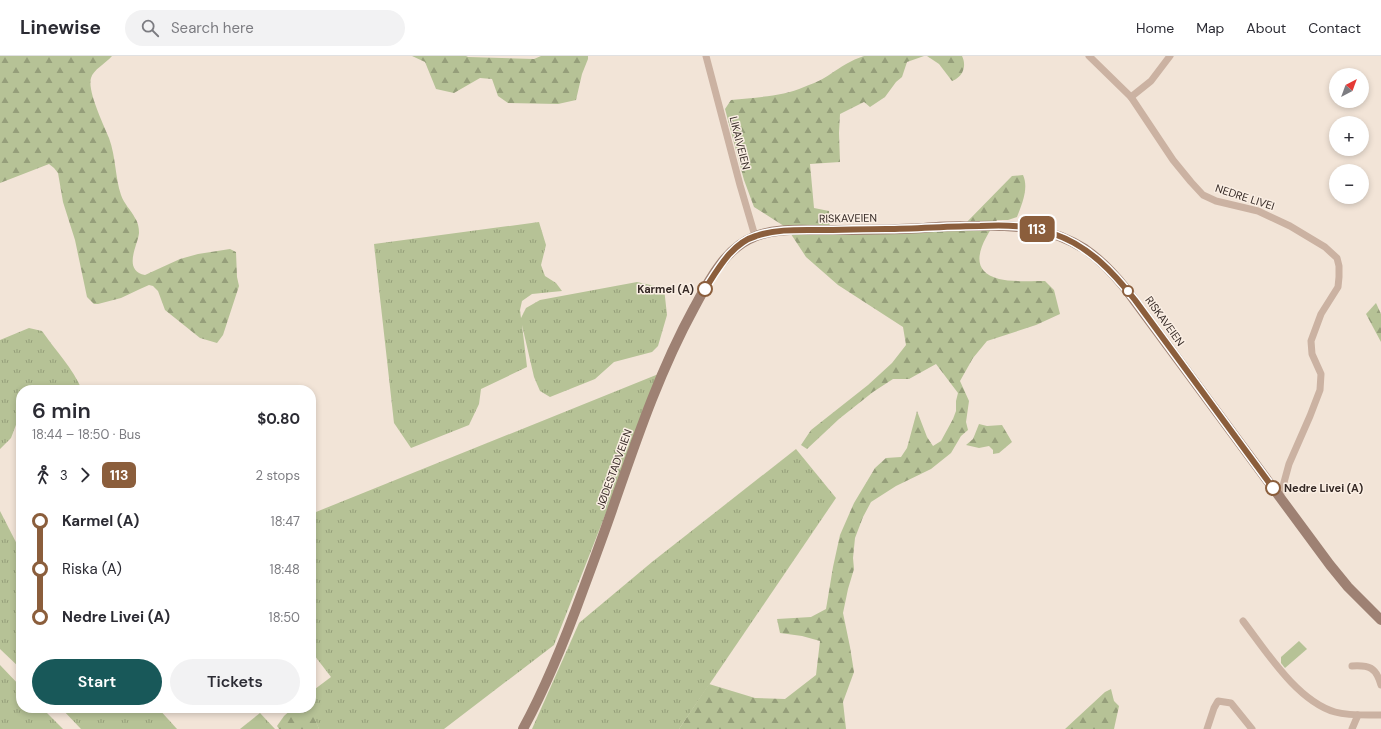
<!DOCTYPE html>
<html lang="en">
<head>
<meta charset="utf-8">
<style>
	body { margin:0; font-family:"DM Sans",sans-serif; background:#f2f2f3; color:#2b2b33; height:100vh; display:flex; flex-direction:column; font-size:15px; white-space:nowrap }
	* { box-sizing:border-box; margin:0 }
	p { font-size:13px; color:#7c7c81 }
	.icon { flex:none; width:22px; height:22px; fill:none; stroke:currentColor; stroke-width:2; stroke-linecap:round; stroke-linejoin:round }
	.map { position:relative; flex:1; overflow:hidden }
	.details { position:absolute; left:16px; top:329px; width:300px; height:328px; display:flex; flex-direction:column; background:#fff; border-radius:16px; box-shadow:0 2px 6px #0003 }
	.details>* { flex:none }
	.badge { padding:0 8px; border-radius:6px; font-size:14px; line-height:26px }
	.needle { width:26px; rotate:41deg }
	.fabs { position:absolute; left:1329px; top:12px; display:grid; gap:8px }
	.fabs a { display:grid; place-items:center; width:40px; height:40px; border-radius:50%; background:#fff; box-shadow:0 2px 6px #0003; font-size:20px }
	.map>.badge { position:absolute; translate:-50% -50%; box-shadow:0 0 0 2px #fff }
	.legs { display:flex; align-items:center; gap:6px; height:44px; padding:0 16px; font-size:13px }
	.legs p { margin-inline-start:auto }
	.summary { display:flex; align-items:center; justify-content:space-between; height:68px; padding:0 16px }
	h1 { font-size:22px; font-weight:600; line-height:30px }
	.button { display:flex; gap:8px; margin-top:auto; padding:8px 16px }
	.button a { flex:1; height:46px; border-radius:24px; background:#185859; color:#fff; font-size:16px; font-weight:600; line-height:46px; text-align:center }
	.button a+a { background:#f2f2f3; color:#2b2b33 }
	ul { padding:0 16px; list-style:none }
	li { display:flex; align-items:center; gap:14px; height:48px; font-size:15px }
	li i { display:grid; place-items:center; width:6px; height:100%; margin:0 5px; background:currentColor }
	li i::after { content:''; width:10px; height:10px; margin:-5px; border:3px solid; border-radius:50%; background:#fff }
	li p { margin-inline-start:auto }
	li:first-child i { background:linear-gradient(#0000 50%,currentColor 0) }
	li:last-child i { background:linear-gradient(currentColor 50%,#0000 0) }
	header { display:flex; align-items:center; gap:24px; box-sizing:border-box; height:56px; padding:0 20px; background:#fff; border-bottom:1px solid #e1e1e2 }
	header strong { font-size:19px }
	nav { display:flex; gap:22px; margin-inline-start:auto; font-size:14px }
	.search { width:280px; height:36px; background:#f2f2f3; display:flex; align-items:center; gap:10px; box-sizing:border-box; padding:0 14px; border-radius:22px; color:#7c7c81; font-size:15px }
	.map>svg:first-child { display:block }
	.grass { fill:url(#grass-tufts) }
	.forest { fill:url(#forest-firs) }
	.park { fill:#b6c296 }
	.lines { fill:none; stroke-linecap:round; stroke-linejoin:round }
	.street { stroke:#cbb2a2; stroke-width:7 }
	.secondary { stroke:#9e8173; stroke-width:10 }
	.line-1-casing { stroke:#fff; stroke-width:9 }
	.line-1 { stroke:#8b5e3c; stroke-width:6 }
	.stop-1-dot { fill:#fff; stroke:#8b5e3c; stroke-width:2 }
	.labels { text-anchor:middle; dominant-baseline:central; stroke-width:3; stroke-linejoin:round; paint-order:stroke }
	.street-label { font-size:11px; fill:#352925; stroke:#faeee3 }
	.stop-label { font-size:11px; font-weight:bold; fill:#352925; stroke:#faeee3; text-anchor:end }
</style>
</head>
<body>
<header>
<strong>Linewise</strong>
<div class="search"><svg class="icon" aria-label="search" viewBox="0 0 24 24"><circle cx="10" cy="10" r="6"/><path d="M15 15l6 6"/></svg>Search here</div>
<nav><a>Home</a><a>Map</a><a>About</a><a>Contact</a></nav>
</header>
<div class="map">
<svg width="1381" height="673" viewBox="0 0 1381 673">
	<defs>
		<pattern id="grass-tufts" width="24" height="20" patternUnits="userSpaceOnUse"><rect width="24" height="20" fill="#b6c296"/><path d="M3 7l-1-3M5 7V3M7 7l1-3M15 17l-1-3M17 17v-4M19 17l1-3" fill="none" stroke="#959e7a"/></pattern>
		<pattern id="forest-firs" width="22" height="20" patternUnits="userSpaceOnUse"><rect width="22" height="20" fill="#b6c296"/><path d="M5 1l3.5 6h-7zM16 11l3.5 6h-7z" fill="#959e7a"/></pattern>
	</defs>
	<rect width="100%" height="100%" fill="#f2e4d7"/>
	<g class="grass">
		<path d="M539,166l7,23 -5,20 4,11 11,7 6,8 -30,3 -10,7 -2,9 1,8 5,-10 14,-8 97,-18 27,6 3,27 -9,31 -6,6 -38,10 -19,17 -45,18 -10,-6 -6,-14 -12,-52 5,42 -46,22 -2,15 -10,21 -58,23 -17,-25 -20,-179z"/>
		<path d="M29,272l13,3c13,19 31,37 40,59h-61v26l-2,1 -8,21 -11,11v-109z"/>
		<path d="M661,317l-107,272 -110,84h-125l-9,-21h1v-16l20,-15 -20,-26v-137z"/>
		<path d="M796,393l40,49 -157,231h-147l47,-106 73,-61z"/>
		<path d="M0,455l21,41v117l-21,-20z"/>
		<path d="M0,609l21,22v21h21l21,21h-63z"/>
		<path d="M61,652h97l19,21h-96z"/>
		<path d="M260,657l15,16h-35z"/>
	</g>
	<g class="forest">
		<path d="M0,0h112c-6,7 -19,14 -21,22 -4,13 13,47 18,60 7,19 6,39 12,57 3,9 10,15 14,23 3,4 4,10 4,15 -1,12 -17,37 6,42l35,-16 18,-5 32,-5 6,3 1,25 2,9 -16,49 -6,8 -17,-5 -35,-28 -7,-19 -5,-5 -4,-1 -9,4 -19,9 -23,6h-4l-7,-7 -12,-57 -12,-38 -5,-29 -4,-5 -5,-4 -49,19z"/>
		<path d="M412,0h54l2,1 66,2 7,-3h47v3l-6,15 -6,26 -18,4 -50,-1 -10,-7 -6,-17 -12,-1 -26,15 -18,-4 -11,-27z"/>
		<path d="M864,0h60l-17,6 -5,15 -6,5 -11,15 -15,10 -6,-5 -24,12 -1,19 1,29 -30,2 4,44 15,3 1,23 132,-7 50,-51 11,-1c6,13 -1,29 -6,42l-9,3h-11c-13,19 -33,50 2,59 12,3 33,2 46,2l9,9 6,24 -24,11 -49,16 -14,17 -13,23 9,20 -3,21 2,8 -7,6 -10,17 -20,16 -35,17 -25,16 -8,15 -8,21 -2,20 1,11 -6,20 -5,24 7,34 4,25 -11,30 3,27h-167l30,-45 46,14 30,1 31,-24 4,-34 -18,-5 -22,-3 -3,-14 34,-2 15,-8 7,-42 7,-32 14,-32 21,-35 11,-10 15,-1 6,-9 10,-37 10,26 6,9 8,-5 12,-22 3,-8v-10l2,-8 -22,-29 -27,15h-16l-20,13 -34,27 -32,30 -6,-4 10,-15 57,-45 24,-22 14,-18 -3,-18 -65,-42 -32,-28 -19,-29 -33,-21 -10,-27 -19,-71 6,-9c24,-3 51,-3 73,-13 8,-3 18,-7 25,-12 12,-8 22,-15 35,-19z"/>
		<path d="M927,0h35c5,10 1,21 -10,25l-13,-17z"/>
		<path d="M1376,247l5,11v28l-15,-28z"/>
		<path d="M979,368l8,2 15,-1 10,17 -13,11 -6,1v-4l-4,-4 -10,2 -13,-3 7,-6z"/>
		<path d="M1111,633l3,12 5,5 -5,23h-49l40,-37z"/>
		<path d="M293,652h18l8,21h-40l-2,-3 7,-10z"/>
	</g>
	<path class="park" d="M1299,585l8,8 -22,19 -4,-5v-6z"/>
	<g class="lines">
		<g class="street">
			<path d="M706,0l34,129 15,51"/>
			<path d="M1089,0l42,41 42,63 18,22 12,13 13,6 42,10 32,15 35,21 12,11 2,8v11l-1,10 -17,27 -10,27 1,13 9,20 -1,16 -10,26 -21,48 -9,33"/>
			<path d="M1131,41l20,-16 19,-25"/>
			<path d="M1243,565c23,30 54,80 92,91 15,4 31,3 46,3"/>
			<path d="M1352,610c17,-1 24,1 29,19"/>
			<path d="M1207,673l7,-21 4,-7 13,2 21,26"/>
			<path d="M1352,673l6,-14"/>
		</g>
		<path class="secondary" d="M523,673c24,-44 43,-92 60,-139 10,-27 20,-54 29,-80 24,-69 47,-138 82,-202 14,-26 31,-60 60,-71 20,-9 45,-7 66,-7 34,0 69,0 104,-2 17,-2 35,-2 52,-2 40,-1 74,1 109,23 16,11 29,25 41,40l204,276 18,22 33,33"/>
	</g>
	<g class="lines">
		<defs>
			<path id="line-1" d="M705,233c13,-20 27,-46 51,-53 20,-7 42,-6 63,-6 22,0 45,-1 67,-1 31,0 62,-3 94,-3 25,-1 50,-1 74,8 35,12 59,38 81,66l138,188"/>
		</defs>
		<use href="#line-1" class="line-1-casing"/>
		<use href="#line-1" class="line-1"/>
	</g>
	<g class="stop-1-dot">
		<circle cx="705" cy="233" r="7"/>
		<circle cx="1128" cy="235" r="5"/>
		<circle cx="1273" cy="432" r="7"/>
	</g>
	<g class="labels">
		<g class="street-label">
			<text transform="translate(740 87) rotate(76)">LIKAIVEIEN</text>
			<text transform="translate(1245 141) rotate(18)">NEDRE LIVEI</text>
			<text transform="translate(848 162) rotate(-1)">RISKAVEIEN</text>
			<text transform="translate(1165 265) rotate(54)">RISKAVEIEN</text>
			<text transform="translate(614 413) rotate(-70)">JØDESTADVEIEN</text>
		</g>
		<g class="stop-label">
			<text x="694" y="233">Karmel (A)</text>
			<text x="1284" y="432" text-anchor="start">Nedre Livei (A)</text>
		</g>
	</g>
</svg>
<div class="fabs">
<a><svg class="needle" viewBox="-14 -14 28 28"><path d="M0-13l5 13h-10z" fill="#e53935"/><path d="M0 13l5-13h-10z" fill="#7c7c81"/></svg></a>
<a>+</a>
<a>−</a>
</div>
<b class="badge" style="left:1037px;top:173px;background:#8b5e3c;color:#fff">113</b>
<section class="details">
<div class="summary"><div><h1>6 min</h1><p>18:44 – 18:50 · Bus</p></div><b>$0.80</b></div>
<div class="legs"><svg class="icon" aria-label="walk" viewBox="0 0 24 24"><circle cx="13" cy="4" r="2"/><path d="M13 8l-2 6 4 7M11 14l-3 7M7 12l3-4h3l4 4"/></svg>3<svg class="icon" aria-label="forward" viewBox="0 0 24 24"><path d="M9 5l7 7-7 7"/></svg><b class="badge" style="background:#8b5e3c;color:#fff">113</b><p>2 stops</p></div>
<ul>
<li><i style="color:#8b5e3c"></i><b>Karmel (A)</b><p>18:47</p></li>
<li><i style="color:#8b5e3c"></i><span>Riska (A)</span><p>18:48</p></li>
<li><i style="color:#8b5e3c"></i><b>Nedre Livei (A)</b><p>18:50</p></li>
</ul>
<div class="button"><a>Start</a><a>Tickets</a></div>
</section>
</div>
</body>
</html>
